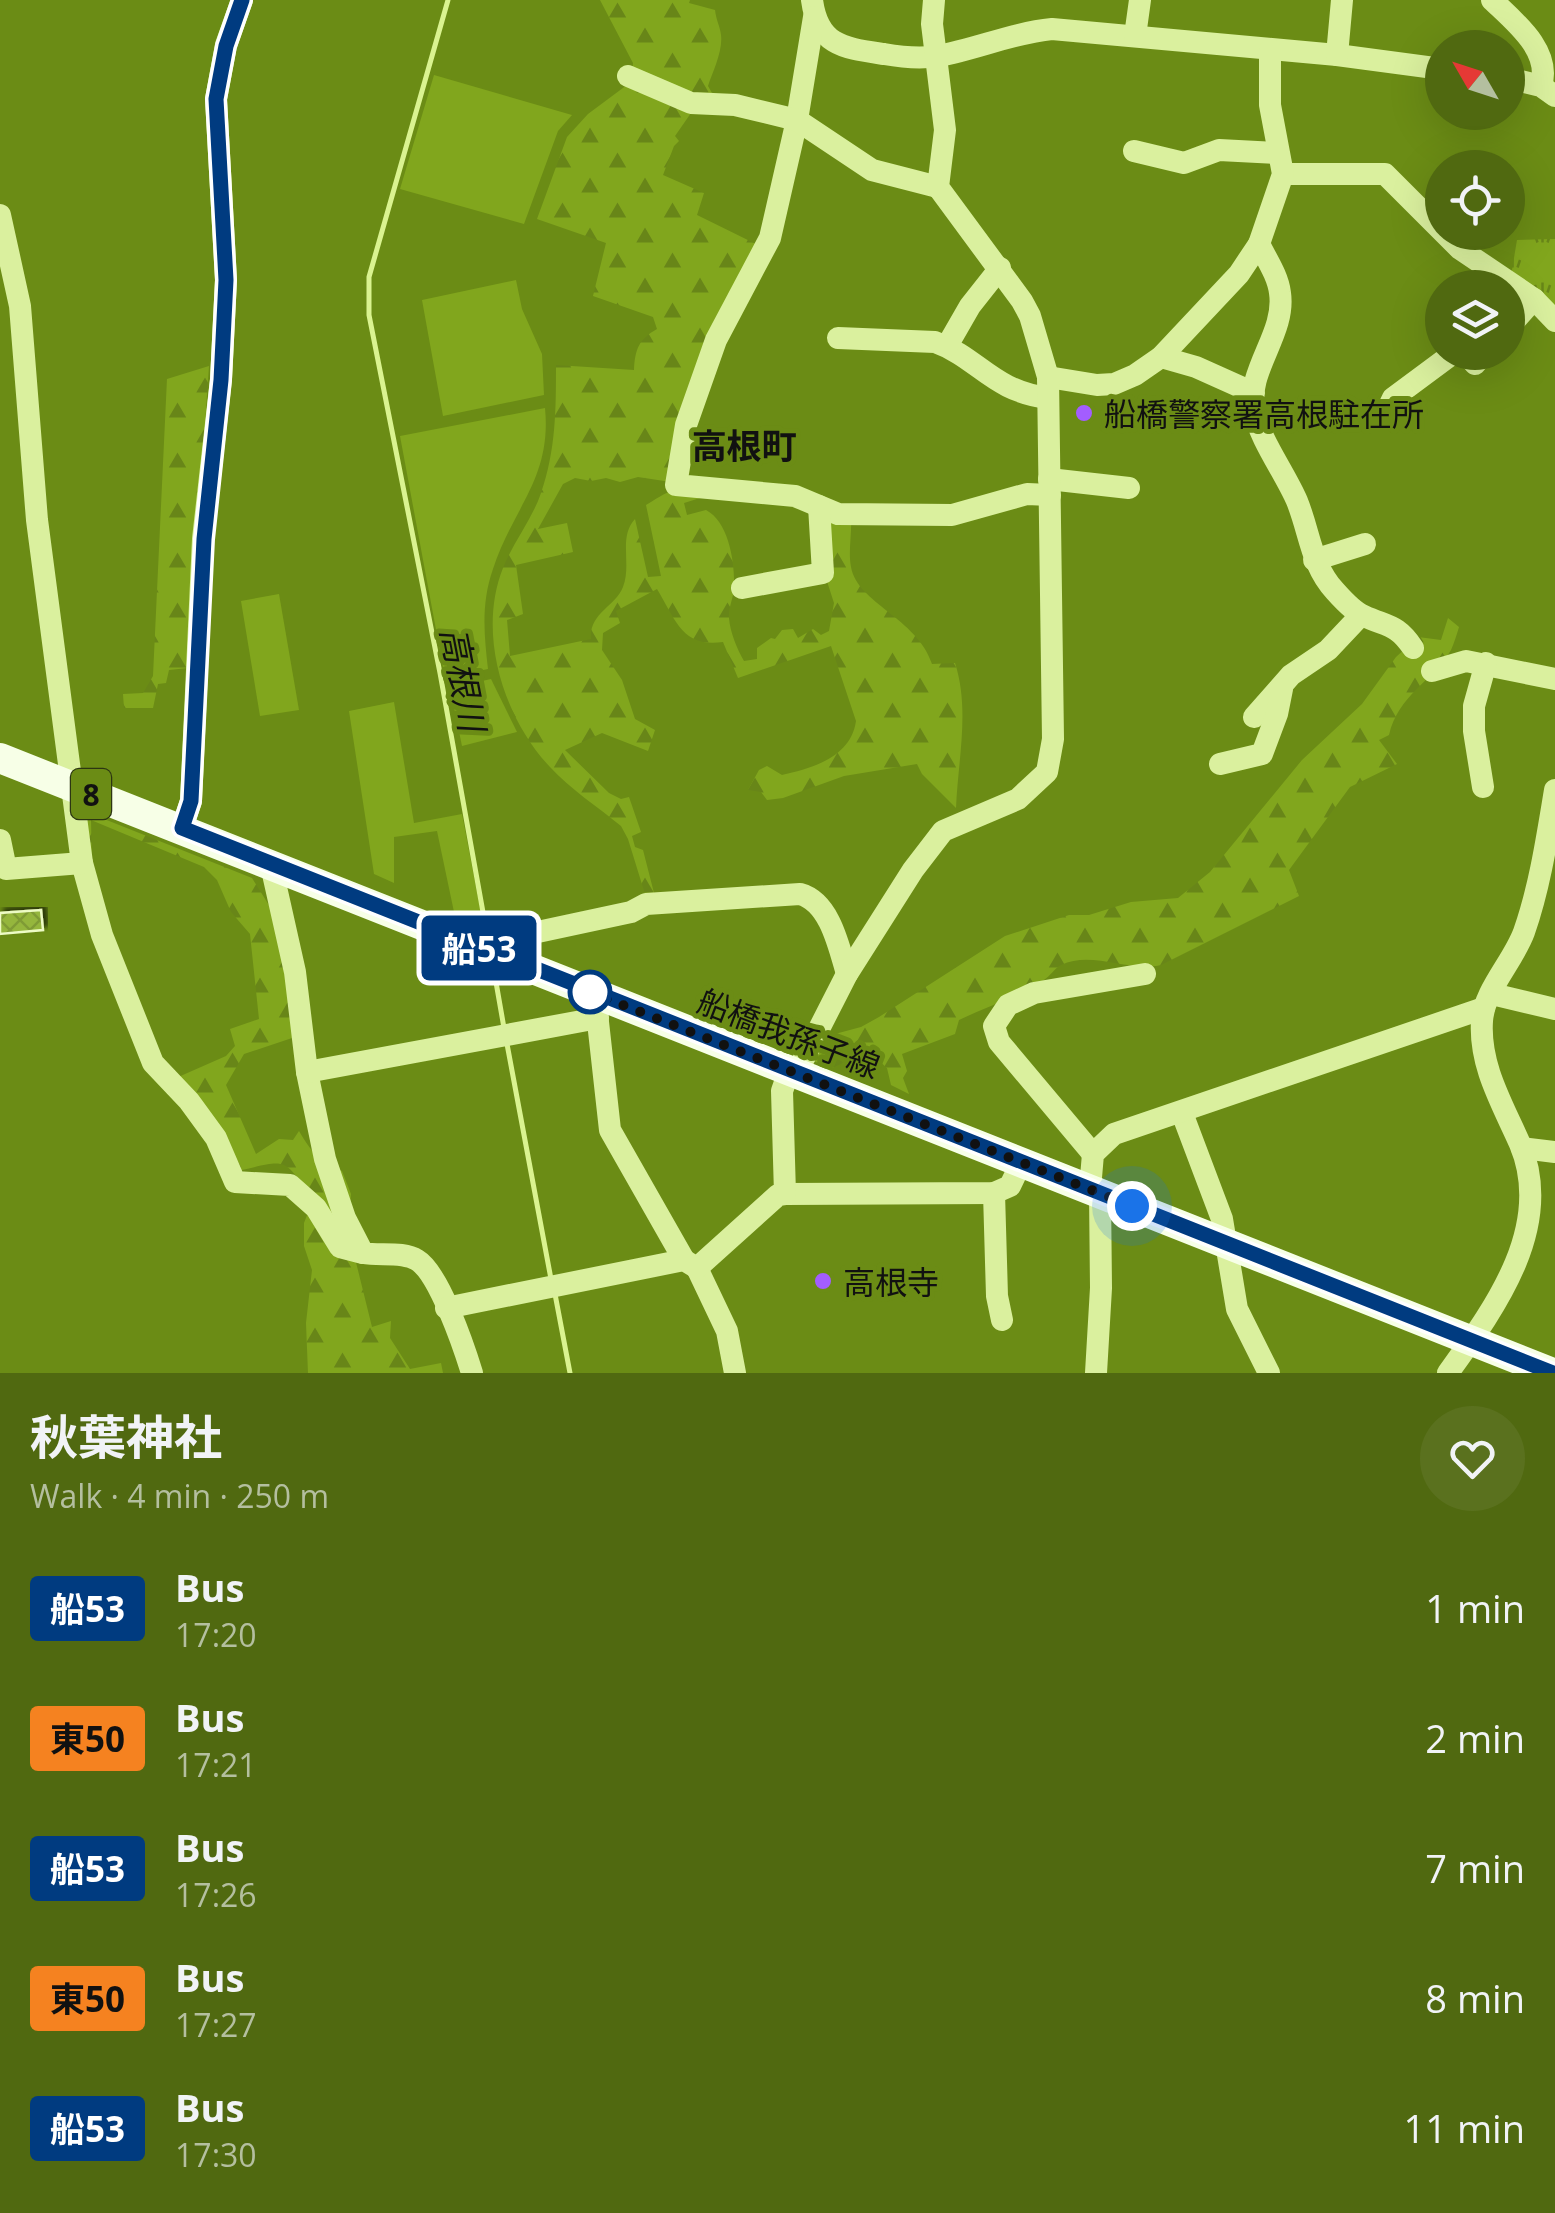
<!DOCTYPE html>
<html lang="en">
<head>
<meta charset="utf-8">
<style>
	body { margin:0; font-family:"Open Sans","Noto Sans JP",sans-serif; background:#5a711e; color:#f1f3f6; height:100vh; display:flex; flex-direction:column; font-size:38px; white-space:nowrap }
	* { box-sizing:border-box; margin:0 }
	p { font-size:32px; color:#b4bf9f }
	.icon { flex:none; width:55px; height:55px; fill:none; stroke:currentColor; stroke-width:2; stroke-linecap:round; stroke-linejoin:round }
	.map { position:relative; height:1373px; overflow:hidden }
	.details { display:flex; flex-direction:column; background:#506910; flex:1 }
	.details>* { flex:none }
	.badge { padding:0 20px; border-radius:8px; font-size:35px; line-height:65px }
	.needle { width:65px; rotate:309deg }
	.controls { position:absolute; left:1425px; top:30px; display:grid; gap:20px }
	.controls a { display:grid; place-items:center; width:100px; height:100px; border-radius:50%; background:#506910; box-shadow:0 10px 40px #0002; font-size:50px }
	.you { position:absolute; width:50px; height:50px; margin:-25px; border:8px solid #fff; border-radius:50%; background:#1a73e8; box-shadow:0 0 0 15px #1a73e833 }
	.map>.badge { position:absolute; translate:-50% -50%; box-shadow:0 0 0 5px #fff }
	.round { display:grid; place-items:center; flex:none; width:105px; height:105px; border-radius:52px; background:#5a711e }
	.headline { display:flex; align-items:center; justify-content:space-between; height:170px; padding:0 30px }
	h1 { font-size:48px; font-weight:700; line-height:75px }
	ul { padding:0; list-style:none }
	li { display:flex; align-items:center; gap:30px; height:130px; padding:0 30px }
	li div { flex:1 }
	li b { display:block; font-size:38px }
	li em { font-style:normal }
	li .badge { min-width:110px; font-weight:700; text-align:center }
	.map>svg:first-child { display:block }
	.green { fill:#81a61d }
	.forest { fill:url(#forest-firs) }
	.park { fill:url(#park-tufts) }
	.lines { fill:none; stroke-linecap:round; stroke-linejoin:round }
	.stream { stroke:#daf390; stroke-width:5 }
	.building { fill:url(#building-cross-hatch); stroke:#edfbc5; stroke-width:2.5; filter:url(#shadow) }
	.minor { stroke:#daf09e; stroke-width:22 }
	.major { stroke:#f7ffe7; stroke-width:30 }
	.line-casing { stroke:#fff; stroke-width:22 }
	.line { stroke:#003b80; stroke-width:15 }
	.walk { stroke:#111; stroke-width:10; stroke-dasharray:0 18 }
	.poi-dot { fill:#a35dff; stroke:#6b8c15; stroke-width:4 }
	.stop-dot { fill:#fff; stroke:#003b80; stroke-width:5 }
	.labels { text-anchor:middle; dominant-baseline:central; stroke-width:10; stroke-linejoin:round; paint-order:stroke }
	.shield { fill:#6b8c15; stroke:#2c3612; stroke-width:2.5 }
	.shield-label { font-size:30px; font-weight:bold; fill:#111 }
	.poi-label { font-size:32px; fill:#111; stroke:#6b8c15; text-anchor:start }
	.street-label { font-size:32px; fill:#111; stroke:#6b8c15 }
	.neighbourhood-label { font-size:35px; font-weight:bold; fill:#111; stroke:#6b8c15 }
	.water-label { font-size:35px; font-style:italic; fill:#111; stroke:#6b8c15 }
</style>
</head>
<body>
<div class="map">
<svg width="1555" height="1373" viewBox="0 0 1555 1373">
	<defs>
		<pattern id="forest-firs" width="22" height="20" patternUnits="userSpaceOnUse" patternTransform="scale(2.5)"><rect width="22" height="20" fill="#81a61d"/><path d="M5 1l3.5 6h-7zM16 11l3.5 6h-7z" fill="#688618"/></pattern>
		<pattern id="park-tufts" width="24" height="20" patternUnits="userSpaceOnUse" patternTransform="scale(2.5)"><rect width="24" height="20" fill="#81a61d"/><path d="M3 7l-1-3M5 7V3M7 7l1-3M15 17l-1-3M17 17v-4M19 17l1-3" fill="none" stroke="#688618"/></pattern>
		<pattern id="building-cross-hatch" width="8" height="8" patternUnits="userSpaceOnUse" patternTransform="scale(2.5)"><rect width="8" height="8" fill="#95b63d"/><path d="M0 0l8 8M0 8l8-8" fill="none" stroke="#7f9b35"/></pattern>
		<filter id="shadow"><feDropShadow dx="4.5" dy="-4.5" stdDeviation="2.5" flood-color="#0009"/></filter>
	</defs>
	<rect width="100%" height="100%" fill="#6b8c15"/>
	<g class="green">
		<path d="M434,75l138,40 -14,16 -34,93 -124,-35z"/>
		<path d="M516,280l6,29 20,45 2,41 -101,21 -21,-116z"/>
		<path d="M545,408c7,71 -33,101 -52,161 -12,34 -9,65 -5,100l-43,9 -45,-242z"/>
		<path d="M279,594l20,116 -39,6 -19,-115z"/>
		<path d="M491,679l26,53 -55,14 -12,-58z"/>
		<path d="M394,702l20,121 48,-9 22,115 -30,-17 -17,-81 -43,6v46l-20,-9 -25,-163z"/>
	</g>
	<g class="forest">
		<path d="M600,0h90l-1,3 26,7c1,10 5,16 6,25 2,16 -8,36 -13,51l4,7 -21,20 -16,23 4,5 -5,5 -11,29 41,18 -7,22 63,31 -89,236 -33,-5 -18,5 -14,-4 -15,3 -16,-3 -12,6 -25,45 29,-6 6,29 -57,13 7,49 -16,6 3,36 81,-17c-2,-26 24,-32 32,-52 9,-23 -5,-50 12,-68l13,58 13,-1 -15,-71c27,-16 24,-18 54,-7l-16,5 3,12 19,-5c23,12 29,53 28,77 0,10 -6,21 -5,31 1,14 8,31 15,43l13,-2v-11l14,-10 4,1 7,-9 11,-1 5,9 15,-9 8,6 8,-4 5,-28 -9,-28 -1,-62 27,5c1,15 -3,34 0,49 6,36 66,51 81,97l23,-1c15,47 3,96 1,145l-34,-34 -5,-10 -73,12 -61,22 -16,2 -6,-8 -13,-2 11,-20 8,-4 15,9c31,-7 69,-18 74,-54l-25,-75 -93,32 -15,-36c-41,6 -47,-22 -66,-53l-41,22 4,12 -17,10 -1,17 20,30 13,39 20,11 -7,21 -46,-18 -37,17 44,43 12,6 8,-2 12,35 -9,4 3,11 8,3 11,43 -9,1 -17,-55 -7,-13c-23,-19 -51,-37 -71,-59 -47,-50 -73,-134 -47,-199 10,-26 29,-48 38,-75 15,-43 15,-84 15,-128l78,5c1,-21 5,-31 23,-41l-4,-12 -60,-21 13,-53 -69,-24 30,-82 21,-23 43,-32 2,-19z"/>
		<path d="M209,366l-21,302 -19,2 -3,13 -8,1 -5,24h-29l-1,-14 20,-1 10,-17 14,-297z"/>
		<path d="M1448,618l11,9c-2,7 -5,16 -8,23 -18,31 -53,45 -62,85l-10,5 18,24 -47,23 -61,83 10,26 -138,69c-31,8 -69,-15 -100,0 -6,3 -11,11 -17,15 -26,17 -58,27 -85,40l-4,14 -53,20 5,17 -4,7 6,16 -18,-9 -4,-17 -11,-10 -11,12 -13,-11 -20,9 -19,-7 7,-23 41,-11 18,-10 126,-81 64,-21h20l42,-13 47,-4 32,-26 92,-112 60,-56 34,-47 22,-20 23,3z"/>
		<path d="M84,811l168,67 25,40 18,119 -51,17 -18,31 30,69 23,-15 14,1 6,-9c12,20 20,32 43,40l9,23 -3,36 24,97 19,-6 -1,17 20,31 31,-6 2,10h-135l-2,-50 6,-53 -8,-24v-23l9,-23c-30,-43 -24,-41 -75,-29l-62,-93 50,-22 9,-10 -5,-17 29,-10 -9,-85 -19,-22 -14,-32 -13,-13 -113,-47 1,52z"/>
	</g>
	<path class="park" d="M1555,239v72l-44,-35 6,-36z"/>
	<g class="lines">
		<g class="stream">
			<path d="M448,0l-79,277v38l71,358 48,267"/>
			<path d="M493,965l11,63"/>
			<path d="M507,1044l44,235"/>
			<path d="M555,1294l15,79"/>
		</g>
	</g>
	<path class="building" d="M41,910l2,20 -43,4v-21z"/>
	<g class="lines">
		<g class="minor">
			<path d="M812,0c6,46 32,48 72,54 17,3 37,5 54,2 39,-7 74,-23 114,-27l285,26 105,14"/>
			<path d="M1492,0c23,22 60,51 49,86"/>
			<path d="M814,17l-17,103 -27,118 -54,102 -30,85 -10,60 119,11 43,18 114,1 75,-21 23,1"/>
			<path d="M1135,36l5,-36"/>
			<path d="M1337,55l5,-55"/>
			<path d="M628,76l63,27 44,2 62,15 75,50 66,17"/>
			<path d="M1508,78l33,8 14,10"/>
			<path d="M1134,151l50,12 35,-13 59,3"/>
			<path d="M1283,174h102l75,75 74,50 21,22"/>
			<path d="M0,215l20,91 17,214 45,343 20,72 51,128 36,38 27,37 19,44 55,3 26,23 24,39 23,6"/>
			<path d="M1259,244c8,16 19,32 21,49 6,41 -34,77 -26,118 6,29 31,62 43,90 13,32 14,64 38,90 8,9 19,21 29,25 24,11 33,8 49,32"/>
			<path d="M1508,328l26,-29"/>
			<path d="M838,338l97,4c44,16 57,49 113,56"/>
			<path d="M947,346l23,-40 30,-38"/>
			<path d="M1465,352l10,12 10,-12"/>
			<path d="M1161,357l35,10 58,26"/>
			<path d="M1048,377l49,8 17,-1 21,-9 26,-18 78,-83 20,-30 24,-70 -13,-69v-55"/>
			<path d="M1382,421l11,-23 62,-46"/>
			<path d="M1049,479l80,9"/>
			<path d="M1314,560l51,-16"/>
			<path d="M742,588l81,-15 -4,-67"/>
			<path d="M1432,671l34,-10 89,18"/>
			<path d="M1254,717l37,-42 37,-25 33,-35"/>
			<path d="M1220,764l42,-10 15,-40 5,-25"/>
			<path d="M1483,787l-9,-56v-25l12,-43"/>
			<path d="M182,828l9,-27 12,-262 18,-160 5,-99 -10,-181 10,-54 16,-45"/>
			<path d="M0,840l6,29 76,-6"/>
			<path d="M271,865l24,107 12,100 18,87 20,59 18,35c17,3 40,-2 54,7 22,13 47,87 55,113"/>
			<path d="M500,957l11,-18 8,-3 112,-24 15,-8 154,-10c30,8 39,53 47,80"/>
			<path d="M1492,994l63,15"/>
			<path d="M596,1004l14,126 74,130"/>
			<path d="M307,1072l291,-54"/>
			<path d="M796,1074l51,-100 66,-104 30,-39 75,-32 29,-27 6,-33 -5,-362 -18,-61 -8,-15 -84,-114 7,-57 -13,-106 2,-24"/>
			<path d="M1182,1113l40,106 15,90 32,64"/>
			<path d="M1522,1148l33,4"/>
			<path d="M1093,1154l-94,-112 -5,-16 14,-21 26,-12 111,-19"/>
			<path d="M1090,1189l3,-35 21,-20 370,-126"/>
			<path d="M994,1193l3,103 5,24"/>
			<path d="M785,1194l209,-1 16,-7 11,-23"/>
			<path d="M697,1268l30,63 8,42"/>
			<path d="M446,1308l238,-48 13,8 81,-73 7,-1 -3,-103 7,-20"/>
			<path d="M1096,1373l5,-85 -1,-95"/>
			<path d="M1448,1373c46,-64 107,-146 72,-229 -17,-39 -41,-78 -38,-123 2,-31 31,-59 42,-89 16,-46 23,-94 31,-142"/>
		</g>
		<path class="major" d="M0,758l1553,615"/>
	</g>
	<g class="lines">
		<defs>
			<path id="line" d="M242,0l-16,46 -10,53 10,181 -5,100 -17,159 -13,262 -9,27 1371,545"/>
		</defs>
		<use href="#line" class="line-casing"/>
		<use href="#line" class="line"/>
		<path class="walk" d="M590,992l542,214"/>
	</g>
	<g class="poi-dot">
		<circle cx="1084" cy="413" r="10"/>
		<circle cx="823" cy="1281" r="10"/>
	</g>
	<circle class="stop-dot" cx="590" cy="992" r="20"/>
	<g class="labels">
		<rect class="shield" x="71" y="769" width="40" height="50" rx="8"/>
		<g class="shield-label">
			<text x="91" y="794">8</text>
		</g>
		<g class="poi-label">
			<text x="1104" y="413">船橋警察署高根駐在所</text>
			<text x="843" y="1281">高根寺</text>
		</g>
		<g class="street-label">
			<text transform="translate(789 1033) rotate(21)">船橋我孫子線</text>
		</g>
		<g class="neighbourhood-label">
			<text x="744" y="445">高根町</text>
		</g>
		<g class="water-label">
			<text transform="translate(464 679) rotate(79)">高根川</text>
		</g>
	</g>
</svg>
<div class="controls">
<a><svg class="needle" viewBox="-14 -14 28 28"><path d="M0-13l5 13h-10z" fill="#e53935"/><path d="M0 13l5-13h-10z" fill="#b4bf9f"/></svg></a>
<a><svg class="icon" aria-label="locate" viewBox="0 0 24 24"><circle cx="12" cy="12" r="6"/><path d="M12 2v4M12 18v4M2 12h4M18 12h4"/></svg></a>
<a><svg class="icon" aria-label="layers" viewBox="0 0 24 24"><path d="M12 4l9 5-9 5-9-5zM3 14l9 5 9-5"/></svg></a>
</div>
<div class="you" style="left:1132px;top:1206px"></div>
<b class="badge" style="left:479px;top:948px;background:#003b80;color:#fff">船53</b>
</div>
<section class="details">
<div class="headline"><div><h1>秋葉神社</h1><p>Walk · 4 min · 250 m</p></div><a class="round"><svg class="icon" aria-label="heart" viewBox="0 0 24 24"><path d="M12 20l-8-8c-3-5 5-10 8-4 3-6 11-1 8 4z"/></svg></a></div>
<ul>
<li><span class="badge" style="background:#003b80;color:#fff">船53</span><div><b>Bus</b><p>17:20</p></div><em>1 min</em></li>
<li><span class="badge" style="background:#f58220;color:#111">東50</span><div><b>Bus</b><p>17:21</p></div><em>2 min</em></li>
<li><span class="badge" style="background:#003b80;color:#fff">船53</span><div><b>Bus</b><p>17:26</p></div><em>7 min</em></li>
<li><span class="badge" style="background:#f58220;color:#111">東50</span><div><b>Bus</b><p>17:27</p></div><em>8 min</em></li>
<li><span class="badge" style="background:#003b80;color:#fff">船53</span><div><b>Bus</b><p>17:30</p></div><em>11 min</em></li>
</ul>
</section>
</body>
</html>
